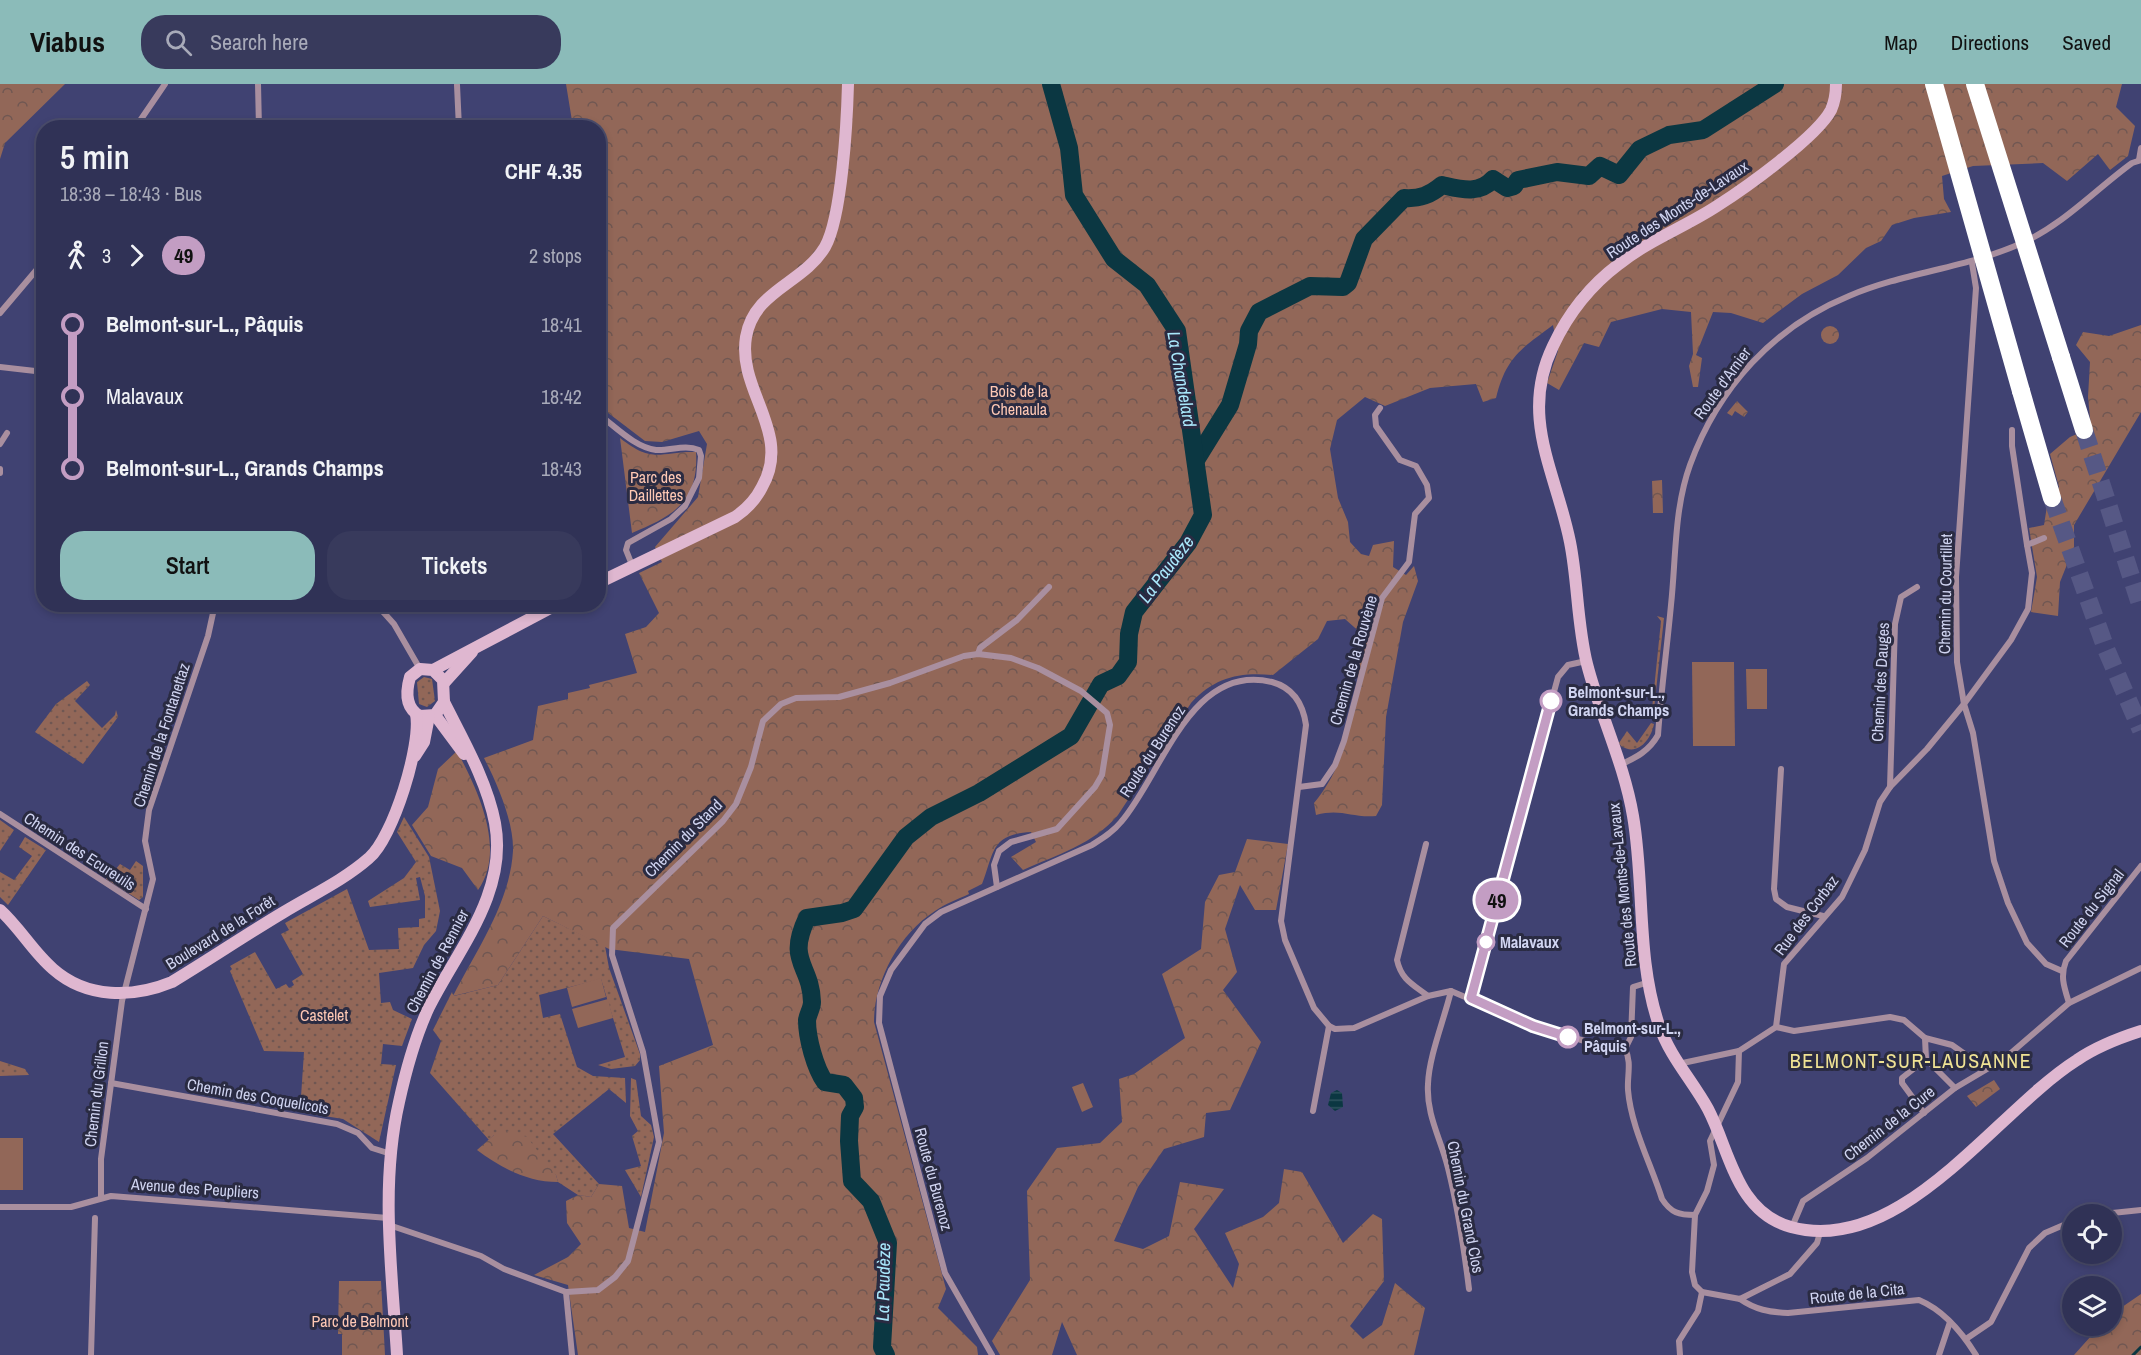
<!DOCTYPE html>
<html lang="en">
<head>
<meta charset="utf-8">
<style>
	body { margin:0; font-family:"Archivo Narrow",sans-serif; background:#383a5c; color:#f1f3f6; height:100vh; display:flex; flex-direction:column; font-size:22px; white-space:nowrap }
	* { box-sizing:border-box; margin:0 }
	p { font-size:20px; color:#a8aab9 }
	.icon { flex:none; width:33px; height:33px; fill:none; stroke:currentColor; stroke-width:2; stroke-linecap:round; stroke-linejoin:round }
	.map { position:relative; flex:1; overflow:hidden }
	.details { position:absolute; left:36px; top:36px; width:570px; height:492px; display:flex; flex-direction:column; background:#303256; border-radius:24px; box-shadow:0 3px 9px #0003,0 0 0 2px #4b4d6c }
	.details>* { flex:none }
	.badge { padding:0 12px; border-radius:20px; font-size:21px; line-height:39px }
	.fabs { position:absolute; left:2062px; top:1120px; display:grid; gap:12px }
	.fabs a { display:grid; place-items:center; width:60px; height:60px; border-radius:50%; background:#303256; box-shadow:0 3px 9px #0003,0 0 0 2px #4b4d6c; font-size:30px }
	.map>.badge { position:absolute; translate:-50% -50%; box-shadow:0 0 0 3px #fff }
	.legs { display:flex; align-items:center; gap:9px; height:66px; padding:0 24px; font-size:20px }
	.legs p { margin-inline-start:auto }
	.head { display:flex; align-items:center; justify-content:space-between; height:102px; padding:0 24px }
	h1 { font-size:33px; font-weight:600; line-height:45px }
	.action { display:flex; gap:12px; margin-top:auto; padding:12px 24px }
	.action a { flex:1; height:69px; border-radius:24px; background:#8bbbb9; color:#111; font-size:24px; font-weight:600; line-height:69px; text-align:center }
	.action a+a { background:#383a5c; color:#f1f3f6 }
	ul { padding:0 24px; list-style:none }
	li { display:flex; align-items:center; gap:21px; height:72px; font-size:22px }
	li i { display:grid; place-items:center; width:9px; height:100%; margin:0 8px; background:currentColor }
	li i::after { content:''; width:15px; height:15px; margin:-8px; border:4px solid; border-radius:50%; background:#303256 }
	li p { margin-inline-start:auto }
	li:first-child i { background:linear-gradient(#0000 50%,currentColor 0) }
	li:last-child i { background:linear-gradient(currentColor 50%,#0000 0) }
	header { display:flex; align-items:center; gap:36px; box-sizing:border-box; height:84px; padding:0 30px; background:#8bbbb9; color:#111 }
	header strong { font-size:28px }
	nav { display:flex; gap:33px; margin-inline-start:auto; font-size:21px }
	.search { width:420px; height:54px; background:#383a5c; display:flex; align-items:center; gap:15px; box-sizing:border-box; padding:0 21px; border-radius:24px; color:#a8aab9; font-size:22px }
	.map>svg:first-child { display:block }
	.grass { fill:url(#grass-dots) }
	.forest { fill:url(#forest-crowns) }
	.pitch { fill:#926758 }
	.water { fill:url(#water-rules) }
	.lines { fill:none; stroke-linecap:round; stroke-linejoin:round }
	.stream { stroke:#0b3742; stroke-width:3 }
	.river { stroke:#0b3742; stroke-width:18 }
	.highway-tunnel { stroke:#565885; stroke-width:18; stroke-dasharray:18 9; stroke-linecap:butt }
	.street { stroke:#a98f9f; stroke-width:6 }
	.secondary { stroke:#dfb7d0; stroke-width:12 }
	.highway { stroke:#fff; stroke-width:18 }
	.highway-bridge { stroke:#fff; stroke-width:18 }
	.line-1-casing { stroke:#fff; stroke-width:14 }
	.line-1 { stroke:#c39dc3; stroke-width:9 }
	.stop-1-dot { fill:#fff; stroke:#c39dc3; stroke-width:3 }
	.labels { text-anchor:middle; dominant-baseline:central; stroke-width:6; stroke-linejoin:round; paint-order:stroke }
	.street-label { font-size:16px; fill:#d0d4f1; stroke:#2a2b42 }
	.park-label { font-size:16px; fill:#fec8b4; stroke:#2a2b42 }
	.stop-label { font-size:16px; font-weight:bold; fill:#d0d4f1; stroke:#2a2b42; text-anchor:start }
	.water-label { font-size:18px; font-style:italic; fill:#a9e7fb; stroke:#2a2b42 }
	.quarter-label { font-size:20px; letter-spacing:1.5px; fill:#efe294; stroke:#2a2b42 }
</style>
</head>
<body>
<header>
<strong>Viabus</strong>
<div class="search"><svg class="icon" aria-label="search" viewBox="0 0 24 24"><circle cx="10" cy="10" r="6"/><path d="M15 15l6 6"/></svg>Search here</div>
<nav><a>Map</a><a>Directions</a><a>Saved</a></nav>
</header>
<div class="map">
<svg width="2141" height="1271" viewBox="0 0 2141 1271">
	<defs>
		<pattern id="grass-dots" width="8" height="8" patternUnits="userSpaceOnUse" patternTransform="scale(1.5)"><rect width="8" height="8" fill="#926758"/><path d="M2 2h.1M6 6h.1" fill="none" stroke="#705752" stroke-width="1.8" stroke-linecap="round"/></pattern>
		<pattern id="forest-crowns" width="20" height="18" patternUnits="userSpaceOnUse" patternTransform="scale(1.5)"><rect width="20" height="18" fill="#926758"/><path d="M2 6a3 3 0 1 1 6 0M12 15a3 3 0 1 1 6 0" fill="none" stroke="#705752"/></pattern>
		<pattern id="water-rules" width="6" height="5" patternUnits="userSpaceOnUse" patternTransform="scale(1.5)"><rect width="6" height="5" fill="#0b3742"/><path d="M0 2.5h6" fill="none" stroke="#2e535e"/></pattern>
	</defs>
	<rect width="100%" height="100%" fill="#404272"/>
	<g class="grass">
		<path d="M1657,532l7,2 -10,91h-2l9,-88z"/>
		<path d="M424,593l8,2 3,22 -8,6 -8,-3 -2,-22z"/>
		<path d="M87,597l3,4 -15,16 27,27 13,-13 1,-5 2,7 -35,47 -48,-32 21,-28z"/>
		<path d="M1651,639l3,1c-3,15 -16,33 -33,22l-2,-3 8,-12 10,12z"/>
		<path d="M404,733l25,40 11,54 -4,20 -12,14 -11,23 -34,5 2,30 9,-1 3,8 19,9 -10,27 -19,-2 -2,20 15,1 -17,77 -36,-23 -43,-7 4,-60 -40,-1 -34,-80 2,-2 -2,-3 25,-14 21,37 10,-5 3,4 5,-3 -2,-4 11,-7 -22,-40 8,-4 -4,-7 62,-34 22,61 30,-1 -1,-21 21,-1v-8l6,-1v-22l-5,-19 -4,1 4,22 -50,7 -2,-6 36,-23 12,-16 -19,-30z"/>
		<path d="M0,736l14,10 -14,21z"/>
		<path d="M25,753l21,13 -38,55 -8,-8v-25l14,8 18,-24 -13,-9z"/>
		<path d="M136,777l7,5v31l-4,3 -33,-21 5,-11 4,2 5,-6 10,6z"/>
		<path d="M543,832l62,30 4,22 31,86v6l-5,6 -24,3 -13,-4 27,-8 -24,-78 -62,16 4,23 17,-4 17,53 16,9 32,2 1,25 -17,-14 -56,45 46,50 -8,13 -13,-2 -20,-13 -2,-7 -62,-40 -5,5 -59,-67 11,-32 -8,-11 19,-38 2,4 44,-11z"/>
		<path d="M0,977l25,8 4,6 -29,1z"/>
		<path d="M631,994l5,2 5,36 10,9 3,12 -13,60 -16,-27 16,-4 -9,-30 6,-5 -8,-15z"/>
	</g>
	<g class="forest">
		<path d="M0,0h65l-60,59 -5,16z"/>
		<path d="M566,0h1556l-6,23 19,19 -7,30 -18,14 -12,-16 -31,27 -24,-18 -70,3 -31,10 2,23 7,13 -37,6 -22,7 -11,16 -15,7 -28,27 -36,19 -39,29 -32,-10 -18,-1 -17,43 6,3 -4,29h-5l-4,-21 4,-12 -2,-42 -29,-3 -51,13 -12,25 -15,-4 -25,47 -12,-7 11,-32 -5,-26c-32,24 -47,32 -57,73l-13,4 -7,-18 -46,4 -45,18 -20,-9 -28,23 -7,29 8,49 10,24 2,20 11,12 8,2 4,-11 21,-4 -1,26 13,8 8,-9 4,15 -15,41 -17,95 -4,88 -6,11c-25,2 -35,-8 -60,-1l-2,-12c40,-48 41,-108 49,-168l-18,-16 -18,2 -9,18 -45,36c-34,-3 -58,2 -82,28l-73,112c-24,29 -62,40 -95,55l-12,-13 25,-15 -5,-10c-41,2 -37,22 -49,52l-14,7 1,3c-11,5 -24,10 -34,17 -36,23 -61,70 -61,111l72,267 -8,19 39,39 1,8h-400l-10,-70 -34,-10 34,-18 13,-13 -14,-21 -1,-22 12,-6 13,2 8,-13 23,2 7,42 16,4 19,-99 -5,-67 54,-21 -24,-86 -80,-10 -66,-33 -45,69 -45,11c23,-45 57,-93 60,-145 1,-29 -16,-68 -29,-93l49,-18 5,-34 30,-7v-6l22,-5 -1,-3 48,-12 -12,-39 21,-7 13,-14 -20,-40 23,-11 -7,-15 43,-50 9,-53 -8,-13 -37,11 -17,-1 -46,-35 -1,-278 -25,-1z"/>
		<path d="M2141,241v87l-67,113v22l-14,35 -2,34 -27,-4 6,-35 -8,-49 15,-3 3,-19 12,-19 -9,-33 20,-17 21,-9 -3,-31 2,-35 -14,-17 7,-13 26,4z"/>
		<circle cx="1830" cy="251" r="9"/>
		<path d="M1737,317l11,11 -4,5 -9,-6 -3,5 -5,-3z"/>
		<path d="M620,354c34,27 40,13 76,14 3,50 -23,64 -64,81z"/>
		<path d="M1662,396l1,33h-10l-1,-32z"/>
		<path d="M457,667c20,38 50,98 21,139l-16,-22 -31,-12 -19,-31 16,-18 10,-38z"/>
		<path d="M1247,755l41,5 -12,66h-21l-15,-25 -15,44 12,43 -14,18 38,52 -31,68 -24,3 -2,24 -40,12 -26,38 -24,54 29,8 26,-13 11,-54 44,7 -30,40 39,59 6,-24 -14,-31 38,-16 16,-14 5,-34 18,3 41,71 30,-29 9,5 2,62 -34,45 13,13 19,-14 13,-42 30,25 -11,47h-337l-15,-33 -10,33h-52l-8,-14 38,-61 -3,-89 30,-43 43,-5 22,-21 -3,-43 15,-5 51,-36 -23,-64 39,-25 4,-47 14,-27 16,-3z"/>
		<path d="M1994,996l6,9 -24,18 -9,-11z"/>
		<path d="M507,1047l20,6 29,38 2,7c-30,0 -57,-14 -81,-32l17,-15z"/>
		<path d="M339,1197h42l4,74h-43v-21h-4z"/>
		<path d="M2141,1210v61h-67l26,-29h12v-12z"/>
	</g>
	<g class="pitch">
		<path d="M1692,578h42l1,84h-42z"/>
		<path d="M1746,585h21v40h-20z"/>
		<path d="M601,894l5,19 -34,10 -5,-19z"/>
		<path d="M608,915l5,19 -35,10 -6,-19z"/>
		<path d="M1083,999l10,24 -11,5 -10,-25z"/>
		<rect x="0" y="1054" width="23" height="52"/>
	</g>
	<g class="water">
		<path d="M227,841l4,6 -16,11 -4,-7z"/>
		<path d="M1337,1006l5,3 1,14 -8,4 -7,-6 3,-12z"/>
	</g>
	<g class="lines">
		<path class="stream" d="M2133,1271l8,-8"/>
		<g class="river">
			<path d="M1196,376l34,-55 18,-61 1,-13 10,-19 51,-26 33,1 5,-4 16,-44 40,-41c16,1 26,-3 38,-13 18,4 37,10 51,-6l14,9 7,-2 4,-6 39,-8 32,4 11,-10 19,9 21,-26 29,-14 34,-5 72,-46"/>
			<path d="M886,1271l-4,-8 6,-104 -17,-42 -19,-20 -3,-40 1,-25 5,-9 -1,-9 -10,-13 -19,-3c-10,-14 -18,-44 -18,-62 1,-6 5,-12 5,-18 -1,-38 -26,-40 -5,-84l35,-5 12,-4 52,-72 25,-20 48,-24 92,-57 30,-52 17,-8 10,-14 1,-28 5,-22 54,-69 15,-28 -26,-184 -30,-46 -33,-26 -40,-64 -5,-47 -18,-64"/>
		</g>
		<g class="highway-tunnel">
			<path d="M2084,346l57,177"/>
			<path d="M2052,414l54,151 35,81"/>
		</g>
		<g class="street">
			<path d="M258,0l1,44"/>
			<path d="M457,1l2,43"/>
			<path d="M135,44l30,-44"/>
			<path d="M2139,76l2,-12"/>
			<path d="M1972,179l4,25 -20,289 1,85 7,42 9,29 21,128 14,42 19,40 19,21 16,7"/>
			<path d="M0,229l44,-52"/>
			<path d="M0,283l44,5"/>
			<path d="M598,330c17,12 36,33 58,36 14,1 29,-6 43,0l2,6 -2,22 -14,28 -14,13 -43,24 -2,7 6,15"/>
			<path d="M2012,346v16l15,99"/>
			<path d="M0,360l7,-11"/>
			<path d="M0,385v4"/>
			<path d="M376,520l18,20 26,45"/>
			<path d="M978,570l2,-6 37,-28 32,-33"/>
			<path d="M1620,681c17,-8 29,-14 38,-30 3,-43 9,-87 13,-130 5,-46 3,-96 19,-140 28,-77 83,-138 159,-169 56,-24 118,-28 173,-53 42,-19 73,-53 110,-80l9,-3"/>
			<path d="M1781,685l-7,120 2,10 11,8 36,9"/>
			<path d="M1299,703l23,-3 13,-19 9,-24 38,-143 27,-36 6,-48 14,-16 -2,-13 -11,-19 -16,-6 -24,-34 -1,-11 5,-7"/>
			<path d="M1890,703l5,-163 6,-27 16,-10"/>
			<path d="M0,730l146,95"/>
			<path d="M1426,760l-29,116c4,19 15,24 31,36"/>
			<path d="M1451,907c-7,29 -22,65 -23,93 -2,31 13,55 20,84 10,40 16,80 21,121"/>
			<path d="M1471,914l87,-321 10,-12 18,-4"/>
			<path d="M2069,919c-5,-16 -9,-27 -3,-42l75,-95"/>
			<path d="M1776,943l18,4 96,-14 14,3 21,18"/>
			<path d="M1625,965c7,13 2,27 3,41 3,37 23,74 34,109 9,14 17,16 33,16"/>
			<path d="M1625,965l6,-12 2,-50 16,-5"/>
			<path d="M1739,967l-1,31 -28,59 4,24 -7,26 -12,24 -3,57 3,13 7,7 38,7 50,-25 27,-31 2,-7"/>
			<path d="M1678,980l61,-13 37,-24 8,-63 58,-67 23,-47 15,-48 10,-15 37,-38 37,-45 47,-64 17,-31 4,-36 -5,-28 17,-7"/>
			<path d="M111,999l226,41 21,9 14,15 19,6"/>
			<path d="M1955,1004l-29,-29 -1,-21 27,7 17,12"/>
			<path d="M1313,1027l16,-85"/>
			<path d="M1924,1029l-22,-30v-5l24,-19"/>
			<path d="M101,1114v-39l21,-158 31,-122 -8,-38 4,-31 59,-174 7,-32"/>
			<path d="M0,1123h71l40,-11 277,22"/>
			<path d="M2093,1131l48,-5"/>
			<path d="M389,1141l92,31 23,13 62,23 32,-2 17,-13 13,-16 31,-119 -16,-90 -31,-97 1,-27 110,-107 13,-17 15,-37 12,-46 18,-17 15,-6 43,-1 51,-14 74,-27 14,-2 33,4 27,10 43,23 26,22 3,12 -8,50 -7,12 -38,42 -46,13 -12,9 -5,14 3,22"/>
			<path d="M1792,1143l11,-26 64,-43 88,-70 49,-29 65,-56 72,-35"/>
			<path d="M566,1208l6,63"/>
			<path d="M1740,1215c16,11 29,13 48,14l131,-13c24,10 44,34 57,55"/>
			<path d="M1966,1255l25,-17 38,-74 16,-15 28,-12"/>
			<path d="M91,1271l4,-137"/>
			<path d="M992,1271l-47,-82 -66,-250 1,-27 11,-26 34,-46 16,-12 151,-67c11,-7 21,-13 29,-23 41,-47 69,-160 151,-140 22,6 31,22 34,43l-25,196 4,19 29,68 15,18 6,3 19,-1 74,-32 23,-5 82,35 83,24 9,-1"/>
			<path d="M1680,1271l-1,-14 19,-30 4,-19"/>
			<path d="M1939,1271l11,-33"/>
		</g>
		<g class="secondary">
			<path d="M1836,0c0,9 -1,17 -5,26 -14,27 -86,78 -114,96 -32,21 -68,34 -98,58 -28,21 -51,50 -66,82 -34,71 3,126 17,196 8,40 7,82 17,122 13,51 37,99 46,152 12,69 3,142 26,209 11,32 33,55 49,84 22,42 28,103 83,118 110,30 204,-115 286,-167 19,-13 42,-22 64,-29"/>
			<path d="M598,499l137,-66c12,-8 21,-18 27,-30 31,-54 -25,-96 -16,-150 8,-47 57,-53 79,-90 17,-30 22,-126 23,-163"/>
			<path d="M420,585l13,1 10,10 1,22 -9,13 -15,1c-15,-8 -14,-25 -10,-39z"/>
			<path d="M433,586l125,-66"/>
			<path d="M444,599l28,-31"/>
			<path d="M435,631l29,39"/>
			<path d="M415,672l9,-14 5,-26"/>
			<path d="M0,826c20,18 33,42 53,59 34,30 80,29 119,13 38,-23 75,-48 112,-70 28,-17 60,-32 85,-54 24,-20 53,-114 47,-144"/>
			<path d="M397,1271c-5,-84 -17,-170 2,-253 7,-32 16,-65 30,-95 29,-58 79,-114 66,-184 -8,-42 -32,-83 -51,-121"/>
		</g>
		<g class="highway">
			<path d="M2061,273l23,73"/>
			<path d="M2021,307l31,107"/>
		</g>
		<g class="highway-bridge">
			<path d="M1934,0l87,307"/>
			<path d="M1975,0l86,273"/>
		</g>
	</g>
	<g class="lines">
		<defs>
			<path id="line-1" d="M1551,617l-80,297 62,28 35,11"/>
		</defs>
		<use href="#line-1" class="line-1-casing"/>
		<use href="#line-1" class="line-1"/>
	</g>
	<g class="stop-1-dot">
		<circle cx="1551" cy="617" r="10"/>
		<circle cx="1486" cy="858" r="8"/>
		<circle cx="1568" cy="953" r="10"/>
	</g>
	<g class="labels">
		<g class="street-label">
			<text transform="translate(1677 125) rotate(-33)">Route des Monts-de-Lavaux</text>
			<text transform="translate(1722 299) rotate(-54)">Route d'Arnier</text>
			<text transform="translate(1945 510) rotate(-89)">Chemin du Courtillet</text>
			<text transform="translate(1353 576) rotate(-74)">Chemin de la Rouvène</text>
			<text transform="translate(1880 598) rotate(-87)">Chemin des Dauges</text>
			<text transform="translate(161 651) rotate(-72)">Chemin de la Fontanettaz</text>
			<text transform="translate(1152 667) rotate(-57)">Route du Burenoz</text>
			<text transform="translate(683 754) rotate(-45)">Chemin du Stand</text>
			<text transform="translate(80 767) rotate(33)">Chemin des Ecureuils</text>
			<text transform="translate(1622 801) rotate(-96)">Route des Monts-de-Lavaux</text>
			<text transform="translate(2091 824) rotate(-52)">Route du Signal</text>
			<text transform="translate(1806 831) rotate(-53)">Rue des Corbaz</text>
			<text transform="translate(220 848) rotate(-32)">Boulevard de la Forêt</text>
			<text transform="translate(437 877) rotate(-62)">Chemin de Rennier</text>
			<text transform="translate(96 1010) rotate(-83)">Chemin du Grillon</text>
			<text transform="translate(258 1012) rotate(10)">Chemin des Coquelicots</text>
			<text transform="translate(1889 1039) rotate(-38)">Chemin de la Cure</text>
			<text transform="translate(934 1095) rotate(75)">Route du Burenoz</text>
			<text transform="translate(195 1104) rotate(4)">Avenue des Peupliers</text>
			<text transform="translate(1466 1123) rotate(79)">Chemin du Grand Clos</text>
			<text transform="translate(1857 1209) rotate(-6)">Route de la Cita</text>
		</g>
		<g class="park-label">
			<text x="1019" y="307">Bois de la<tspan x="1019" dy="18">Chenaula</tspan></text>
			<text x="656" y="393">Parc des<tspan x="656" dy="18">Daillettes</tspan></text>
			<text x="324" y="931">Castelet</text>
			<text x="360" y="1237">Parc de Belmont</text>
		</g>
		<g class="stop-label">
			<text x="1568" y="608">Belmont-sur-L.,<tspan x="1568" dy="18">Grands Champs</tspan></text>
			<text x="1500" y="858">Malavaux</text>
			<text x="1584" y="944">Belmont-sur-L.,<tspan x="1584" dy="18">Pâquis</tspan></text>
		</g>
		<g class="water-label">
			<text transform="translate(1182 295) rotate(80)">La Chandelard</text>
			<text transform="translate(1166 485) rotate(-53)">La Paudèze</text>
			<text transform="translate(883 1198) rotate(-89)">La Paudèze</text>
		</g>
		<g class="quarter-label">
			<text x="1911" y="976">BELMONT-SUR-LAUSANNE</text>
		</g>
	</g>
</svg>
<div class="fabs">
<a><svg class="icon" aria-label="locate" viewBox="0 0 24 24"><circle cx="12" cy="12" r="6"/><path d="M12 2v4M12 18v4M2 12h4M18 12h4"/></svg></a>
<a><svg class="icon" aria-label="layers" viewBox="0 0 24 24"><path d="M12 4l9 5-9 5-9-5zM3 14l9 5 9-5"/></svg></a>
</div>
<b class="badge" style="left:1497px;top:816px;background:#c39dc3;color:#111">49</b>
<section class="details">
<div class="head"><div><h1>5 min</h1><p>18:38 – 18:43 · Bus</p></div><b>CHF 4.35</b></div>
<div class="legs"><svg class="icon" aria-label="walk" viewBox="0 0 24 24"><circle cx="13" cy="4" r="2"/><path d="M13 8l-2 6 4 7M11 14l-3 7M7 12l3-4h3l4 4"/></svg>3<svg class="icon" aria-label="forward" viewBox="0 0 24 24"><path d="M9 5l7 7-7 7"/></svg><b class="badge" style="background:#c39dc3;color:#111">49</b><p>2 stops</p></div>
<ul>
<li><i style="color:#c39dc3"></i><b>Belmont-sur-L., Pâquis</b><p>18:41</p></li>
<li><i style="color:#c39dc3"></i><span>Malavaux</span><p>18:42</p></li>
<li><i style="color:#c39dc3"></i><b>Belmont-sur-L., Grands Champs</b><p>18:43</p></li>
</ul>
<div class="action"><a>Start</a><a>Tickets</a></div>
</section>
</div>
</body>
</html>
